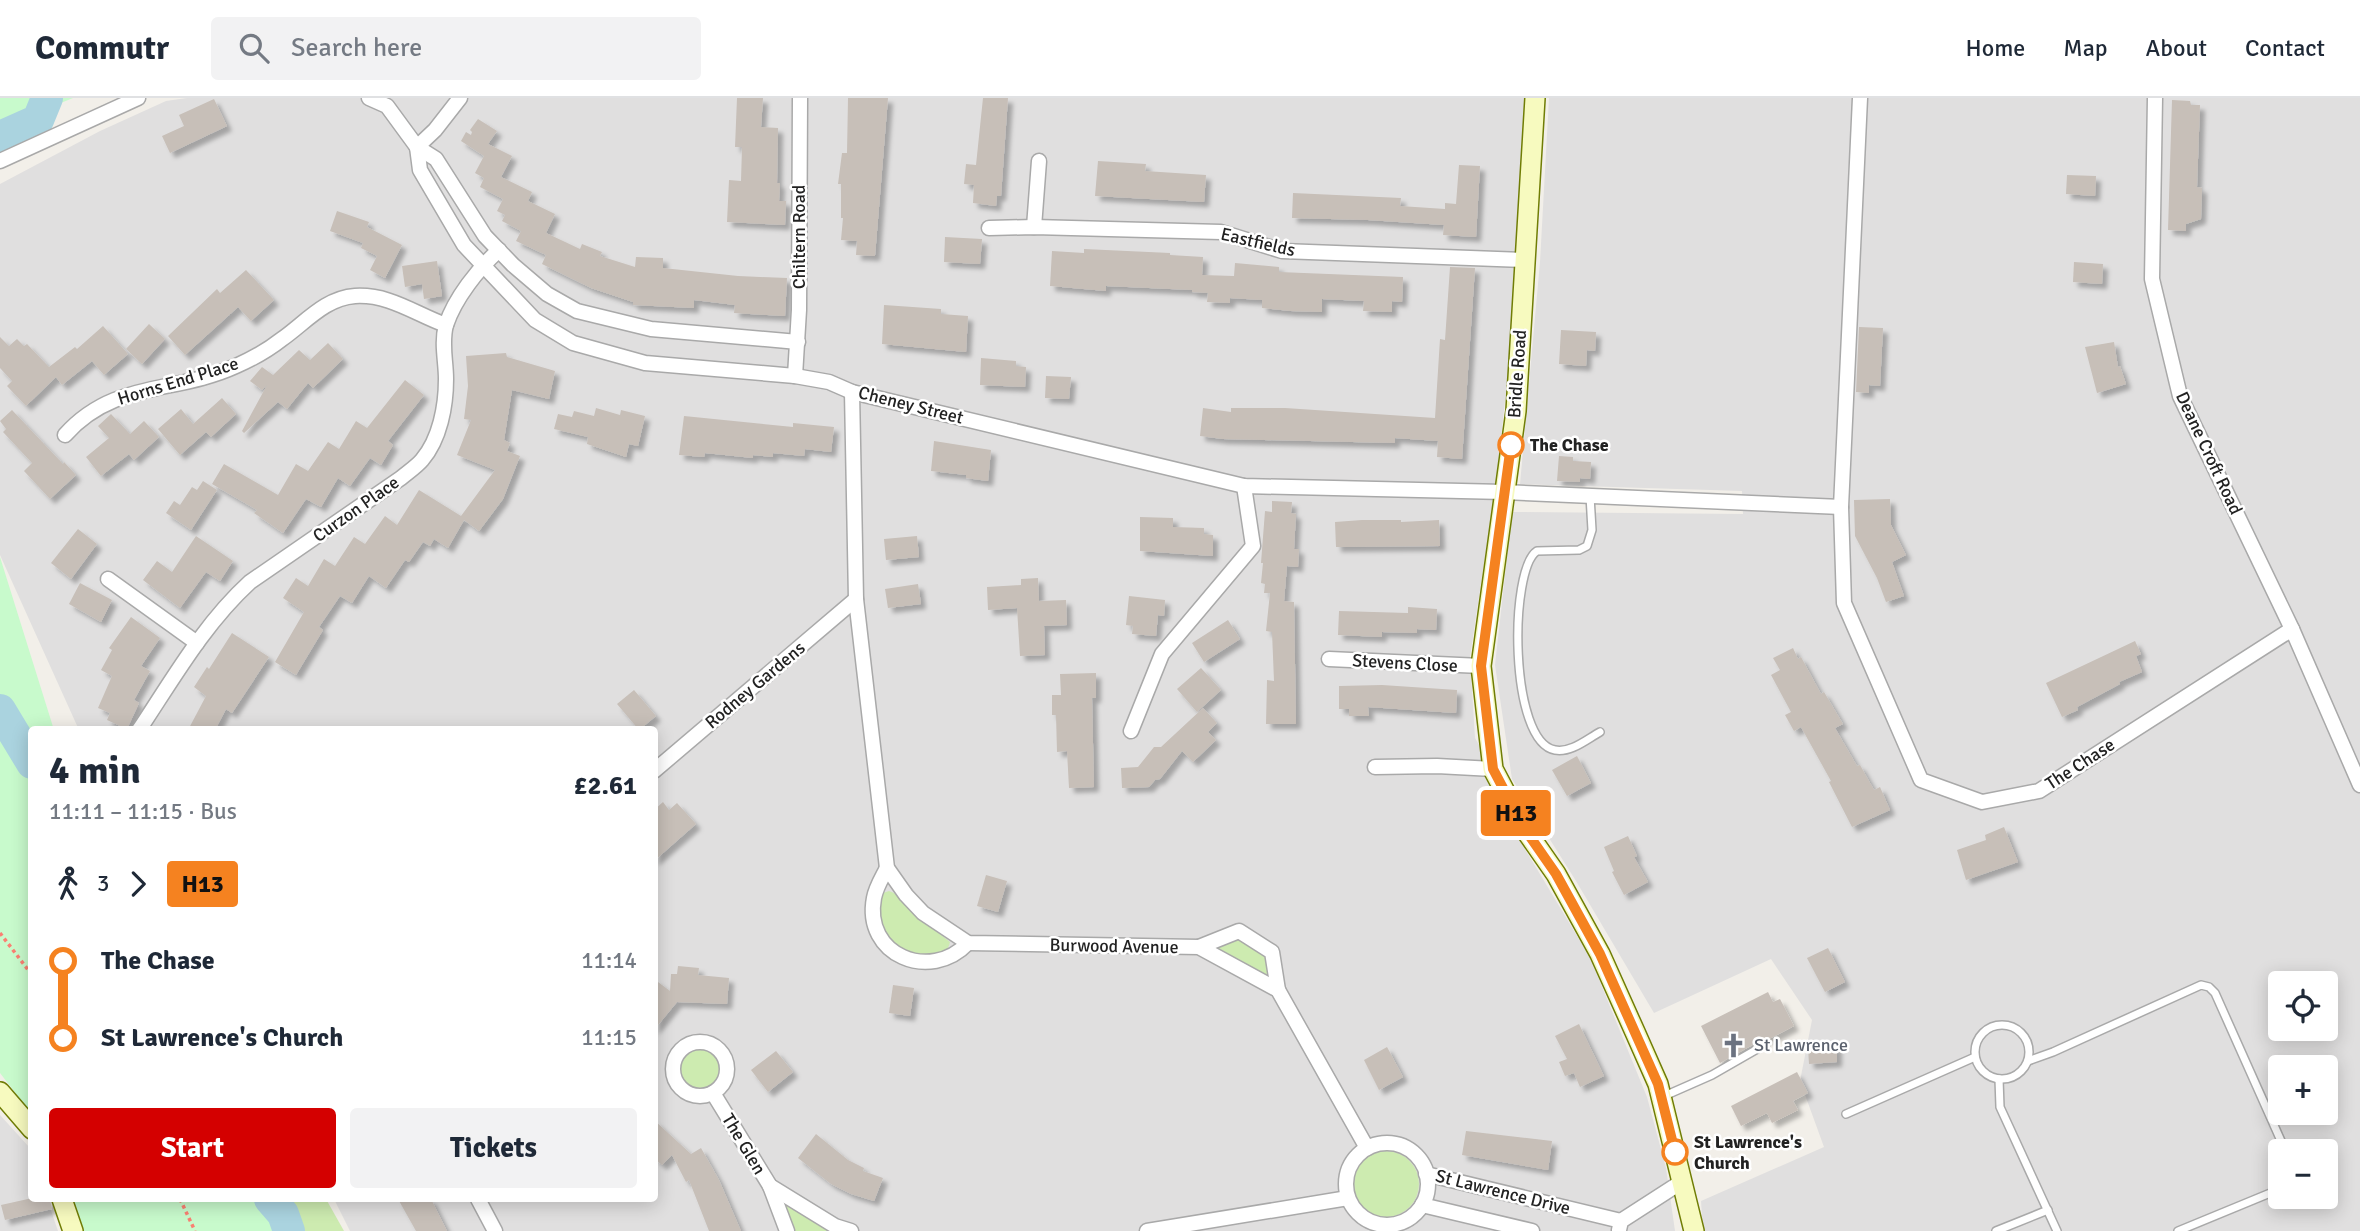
<!DOCTYPE html>
<html lang="en">
<head>
<meta charset="utf-8">
<style>
	body { margin:0; font-family:Signika,sans-serif; background:#f2f2f3; color:#1f2937; height:100vh; display:flex; flex-direction:column; font-size:26px; white-space:nowrap }
	* { box-sizing:border-box; margin:0 }
	p { font-size:23px; color:#747a83 }
	.icon { flex:none; width:38px; height:38px; fill:none; stroke:currentColor; stroke-width:2; stroke-linecap:round; stroke-linejoin:round }
	.map { position:relative; flex:1; overflow:hidden }
	.side { position:absolute; left:28px; top:628px; width:630px; height:476px; display:flex; flex-direction:column; background:#fff; border-radius:7px; box-shadow:0 4px 18px #0003 }
	.side>* { flex:none }
	.badge { padding:0 14px; border-radius:5px; font-size:24px; line-height:46px }
	.fabs { position:absolute; left:2268px; top:873px; display:grid; gap:14px }
	.fabs a { display:grid; place-items:center; width:70px; height:70px; border-radius:7px; background:#fff; box-shadow:0 4px 18px #0003; font-size:35px }
	.map>.badge { position:absolute; translate:-50% -50%; box-shadow:0 0 0 4px #fff }
	.legs { display:flex; align-items:center; gap:10px; height:77px; padding:0 21px; font-size:23px }
	.legs p { margin-inline-start:auto }
	.overview { display:flex; align-items:center; justify-content:space-between; height:119px; padding:0 21px }
	h1 { font-size:38px; font-weight:700; line-height:52px }
	.primary-button { display:flex; gap:14px; margin-top:auto; padding:14px 21px }
	.primary-button a { flex:1; height:80px; border-radius:7px; background:#d40000; color:#fff; font-size:28px; font-weight:700; line-height:80px; text-align:center }
	.primary-button a+a { background:#f2f2f3; color:#1f2937 }
	ul { padding:0 21px; list-style:none }
	li { display:flex; align-items:center; gap:24px; height:77px; font-size:26px }
	li i { display:grid; place-items:center; width:10px; height:100%; margin:0 9px; background:currentColor }
	li i::after { content:''; width:18px; height:18px; margin:-9px; border:5px solid; border-radius:50%; background:#fff }
	li p { margin-inline-start:auto }
	li:first-child i { background:linear-gradient(#0000 50%,currentColor 0) }
	li:last-child i { background:linear-gradient(currentColor 50%,#0000 0) }
	header { display:flex; align-items:center; gap:42px; box-sizing:border-box; height:98px; padding:0 35px; background:#fff; border-bottom:2px solid #e0e1e3 }
	header strong { font-size:33px }
	nav { display:flex; gap:38px; margin-inline-start:auto; font-size:24px }
	.search { width:490px; height:63px; background:#f2f2f3; display:flex; align-items:center; gap:18px; box-sizing:border-box; padding:0 24px; border-radius:7px; color:#747a83; font-size:26px }
	.map>svg:first-child { display:block }
	.residential { fill:#e0dfdf; fill-rule:evenodd }
	.grass { fill:#cdebb0 }
	.park { fill:#c8facc }
	.lines { fill:none; stroke-linecap:round; stroke-linejoin:round }
	.river { stroke:#aad3df; stroke-width:32 }
	.building { fill:#c7bfb8; filter:url(#shadow) }
	.lane-casing { stroke:#a9a9a9; stroke-width:10 }
	.street-casing { stroke:#a9a9a9; stroke-width:17 }
	.secondary-casing { stroke:#707d05; stroke-width:22 }
	.path { stroke:#fa8072; stroke-width:3.5; stroke-dasharray:3.5 3.5; stroke-linecap:butt }
	.lane { stroke:#fff; stroke-width:7 }
	.street { stroke:#fff; stroke-width:14 }
	.secondary { stroke:#f7fabf; stroke-width:19 }
	.line-1-casing { stroke:#fff; stroke-width:16 }
	.line-1 { stroke:#f58220; stroke-width:10 }
	.stop-1-dot { fill:#fff; stroke:#f58220; stroke-width:3.5 }
	.labels { text-anchor:middle; dominant-baseline:central; stroke-width:5; stroke-linejoin:round; paint-order:stroke }
	.street-label { font-size:18px; fill:#222; stroke:#fff }
	.stop-label { font-size:18px; font-weight:bold; fill:#222; stroke:#fff; text-anchor:start }
	.worship-label { font-size:18px; fill:#5b616d; stroke:#fff; text-anchor:start }
</style>
</head>
<body>
<header>
<strong>Commutr</strong>
<div class="search"><svg class="icon" aria-label="search" viewBox="0 0 24 24"><circle cx="10" cy="10" r="6"/><path d="M15 15l6 6"/></svg>Search here</div>
<nav><a>Home</a><a>Map</a><a>About</a><a>Contact</a></nav>
</header>
<div class="map">
<svg width="2360" height="1133" viewBox="0 0 2360 1133">
	<defs>
		<filter id="shadow"><feDropShadow dx="5" dy="5" stdDeviation="2" flood-color="#0004"/></filter>
	</defs>
	<rect width="100%" height="100%" fill="#f2efe9"/>
	<g class="residential">
		<path d="M187,0h1342l-7,147 -26,238 -26,174 5,81 18,31 3,32 95,158 20,50 36,88 19,71 9,63h-1325l-16,-32h320v-469h-575l-79,-175v-371l100,-53 66,-30z"/>
		<path d="M1549,0h811v1133h-657l-2,-30 123,-54 -24,-66 12,-61 -41,-61 -117,54 -78,-132 -64,-102 -17,-114 17,-153 231,2 -1,-23 -222,-7 20,-222zM2280,886h46v45h-46zM2280,970h46v45h-46zM2280,1054h46v45h-46z"/>
		<path d="M0,1017l29,32 3,7v45h15l11,32h-58z"/>
	</g>
	<g class="grass">
		<path d="M889,793l5,2 18,19 38,30c-6,34 -93,3 -67,-49z"/>
		<path d="M1239,842l27,16 4,24 -55,-32z"/>
		<circle cx="699" cy="971" r="20"/>
		<circle cx="1386" cy="1086" r="33"/>
		<path d="M278,1101h48l18,32h-46l-8,-17z"/>
		<path d="M785,1106l43,27h-35z"/>
	</g>
	<g class="park">
		<path d="M0,0h73l-73,30z"/>
		<path d="M0,459l54,173h-22l-1,383 -31,-40z"/>
		<path d="M73,1101h185l22,32h-196z"/>
	</g>
	<g class="lines">
		<g class="river">
			<path d="M0,39l38,-17 9,-22"/>
			<path d="M0,612l32,53"/>
			<path d="M270,1101l13,15 6,17"/>
		</g>
	</g>
	<g class="building">
		<path d="M737,0h26l-2,29 17,1 -1,55h3l-1,18h7l-1,24 -58,-3 2,-42 12,1 1,-34h-7z"/>
		<path d="M848,0h40l-13,158 -19,-1 1,-14 -16,-1 2,-22h-2v-34h-3l4,-31h5z"/>
		<path d="M983,0h25l-7,98h-4l-1,10 -23,-3 1,-18 -10,-1 2,-20 10,1z"/>
		<path d="M214,1l13,27 -57,27 -8,-17 22,-10 -5,-11z"/>
		<path d="M2172,2l18,1 1,4h9l-3,82 5,1 -1,31 -15,5v7l-18,-1z"/>
		<path d="M478,21l19,12 -9,13 24,12 -11,21 31,15 -4,9 27,13 -9,19 34,16 2,-5 20,8 -2,4 35,11 1,-10 27,1v10l75,8 49,2 -2,38 -51,-3 1,-8 -41,-5v8l-61,-3v-3l-42,-14 -49,-24 4,-9 -30,-14 5,-10 -19,-10 3,-6 -8,-4 6,-12 -23,-12 4,-9 -9,-5 9,-17 -23,-15 5,-9 5,3 1,-3 -2,-2z"/>
		<path d="M1098,63l48,3 -1,7 61,4 -2,27 -109,-6z"/>
		<path d="M1459,67l21,1 -4,71 -33,-2 1,-10 -76,-5 -76,-2 1,-25 108,5 -1,8 45,3v-6l11,1z"/>
		<path d="M2067,77l29,1 -1,20 -29,-2z"/>
		<path d="M337,113l32,11 -2,5 35,18 -17,33 -15,-8 7,-14 -16,-8 2,-5 -33,-12z"/>
		<path d="M945,139l37,2 -2,25 -36,-2z"/>
		<path d="M1084,151l86,4v2l33,2 -1,18 32,1 1,-13 44,4v5l124,5 -1,25 -10,-1v11l-29,-1 1,-10 -42,-2v13l-31,-1 -29,-3v-8l-32,-2v5l-23,-1 1,-9 -16,-1v-2l-86,-4v5l-56,-5 2,-35 32,2z"/>
		<path d="M437,163l5,35 -18,3 -2,-15 -17,3 -3,-21z"/>
		<path d="M2074,164l29,2 -1,20 -29,-2z"/>
		<path d="M1450,169l25,1 -13,191 -25,-2 1,-16 -43,-3v5l-172,-4 -23,-3 3,-28 28,4v-4h54l150,10 5,-79 5,1z"/>
		<path d="M246,172l28,30 -23,21 -13,-14 -53,48 -17,-19 49,-47 3,4z"/>
		<path d="M884,207l57,4v5l27,2 -2,36 -84,-8z"/>
		<path d="M149,226l16,15 -23,25 -16,-15z"/>
		<path d="M103,228l25,28 -24,21 -12,-14 -30,24 -6,-8 -30,29 -19,-20 5,-5 -12,-13v-31l9,9 8,-7 7,7 3,-2 22,23 26,-20 2,2z"/>
		<path d="M1859,229l24,1 -3,58 -11,-1v8l-13,-1z"/>
		<path d="M1561,232l35,2 -1,19 -8,-1 -1,16 -27,-2z"/>
		<path d="M2114,244l4,25 2,-1 6,18 -29,9 -12,-46z"/>
		<path d="M328,245l15,16 -30,29 -5,-5 -21,26 -9,-7 -34,31 -2,-2 25,-46 -5,5 -12,-9 12,-14 11,8 26,-25 11,10z"/>
		<path d="M506,255l1,4 48,14 -6,28 -37,-9 -8,50 6,3 -3,8 13,5 -17,43 -24,32 -15,-11 -16,28 -14,-9 -4,7 -7,-4 -14,20 -4,-2 -19,28 -17,-12 -17,27 -12,-7 -21,31 4,3 -27,45 -21,-13 29,-50 -21,-14 13,-20 12,8 16,-27 11,7 19,-29 11,7 20,-28 12,9 22,-35 42,26 34,-46 -38,-15 14,-35 -7,-1 4,-33 -2,-30z"/>
		<path d="M981,260l35,3v5l10,1 -1,20 -45,-2z"/>
		<path d="M1046,278l25,1 -2,22 -24,-1z"/>
		<path d="M405,282l19,15 -36,46 5,4 -12,20 -11,-7 -20,28 -12,-8 -17,29 -15,-8 -23,34 -29,-20 3,-3 -45,-26 12,-20 54,31 18,-31 12,7 20,-29 11,7 17,-28 11,7z"/>
		<path d="M222,300l14,16 -25,23 -5,-5 -26,23 -22,-26 23,-20 12,15z"/>
		<path d="M596,310l24,7 1,-5 24,6 -7,30 -9,-2 -3,13 -39,-13 1,-7 -34,-8 4,-15 14,3 2,-6 20,5z"/>
		<path d="M12,312l51,54 1,-2 12,13 -26,24 -26,-28 8,-8 -29,-31 3,-3 -6,-8z"/>
		<path d="M111,316l19,20 14,-13 15,16 -25,23 -5,-6 -28,22 -15,-19 23,-19 -11,-12z"/>
		<path d="M684,318l109,11v-4l41,4 -3,25 -26,-3 -1,7 -31,-3v4l-20,-2v3l-48,-5 -1,4 -25,-2z"/>
		<path d="M934,343l57,9 -3,31 -22,-3v-3l-35,-4z"/>
		<path d="M1559,358l14,1v4l18,1 -1,17 -10,-1v4l-23,-1z"/>
		<path d="M203,383l14,9 -26,40 -25,-17 8,-12 6,4 12,-18 5,3z"/>
		<path d="M1890,401l1,26 15,30 -14,7 12,34 -18,6 -9,-24 -22,-42 -1,-36z"/>
		<path d="M1272,403l20,1 -1,11 5,1 -2,35h5l-1,18 -11,-1 -3,35 10,1 2,122h-30l1,-44 7,1 -2,-49 -6,-1 4,-38h-6l1,-9 -4,-1 2,-20h-2l4,-52 7,1z"/>
		<path d="M1140,419l33,1v9l31,1v6l9,1v21l-73,-5z"/>
		<path d="M1362,422h39v2l38,-2 1,26 -104,1 -1,-25z"/>
		<path d="M78,431l19,15 -26,35 -20,-16z"/>
		<path d="M196,438l37,25 -13,20 -14,-9 -26,36 -37,-28 14,-19 15,11z"/>
		<path d="M917,438l2,21 -33,3 -2,-21z"/>
		<path d="M1038,480l1,23 27,-1 1,25 -23,1 1,29 -25,1 -3,-48 -29,2 -1,-23 34,-2v-6z"/>
		<path d="M80,485l32,17 -11,22 -32,-18z"/>
		<path d="M918,486l3,20 -33,4 -3,-19z"/>
		<path d="M1129,498l36,4 -1,16 -6,-1 -2,21 -24,-2 1,-8 -7,-1z"/>
		<path d="M1408,509l29,2 -1,21 -19,-1v4l-35,-1v5l-44,-2 1,-24 69,2z"/>
		<path d="M131,519l29,21 -19,28 9,5 -16,29 5,3 -12,26 -20,-9 3,-7 -12,-5 14,-32 -11,-6 11,-20 -3,-2z"/>
		<path d="M1228,522l12,19 -36,23 -12,-19z"/>
		<path d="M232,535l37,24 -37,56 -6,-4 -11,21h-27l18,-34 -12,-9 13,-20 2,2z"/>
		<path d="M2135,543l6,13 -5,2 6,16 -23,10 1,2 -43,23 1,3 -16,7 -16,-34z"/>
		<path d="M1793,550l5,11 3,-2 20,37 3,-2 19,32 -8,4 22,38 3,-1 14,25 6,-3 10,23 -38,17 -23,-45 2,-1 -30,-54 -7,4 -9,-16 6,-3 -20,-37 9,-5 -7,-12z"/>
		<path d="M1201,570l20,22 -24,22 -20,-23z"/>
		<path d="M1096,575v25h-4l2,89 -25,1 -2,-37 -10,1 -1,-37h-4v-20h9l-1,-21z"/>
		<path d="M1382,587l75,5 -1,23 -88,-6 1,9h-20v-7h-10v-23z"/>
		<path d="M634,592l22,26 -17,14 -22,-26z"/>
		<path d="M1203,610l14,15 -9,9 8,8 -23,22 -11,-11 -22,28 -5,1 -6,7 -27,1 -1,-20 17,-1 16,-20h7z"/>
		<path d="M1577,658l14,27 -24,13 -15,-26z"/>
		<path d="M663,704l6,8 8,-7 19,21 -42,37v-51z"/>
		<path d="M2004,729l14,35 -52,18 -9,-30 29,-10 -1,-5z"/>
		<path d="M1628,738l9,20 -3,1 14,25 -24,13 -12,-23 2,-1 -10,-24z"/>
		<path d="M986,777l21,6 -9,31 -21,-6z"/>
		<path d="M1828,850l17,34 -20,10 -18,-34z"/>
		<path d="M678,868l21,2 -1,7 31,3 -2,26 -50,-2 -23,28v-51l16,12 1,-17h6z"/>
		<path d="M893,887l21,3 -4,28 -21,-3z"/>
		<path d="M1768,894l5,10 7,-3 14,27 -25,13h-6l-43,24 -19,-37z"/>
		<path d="M1579,926l25,52 -24,11 -6,-14 -9,3 -6,-14 8,-3 -12,-23z"/>
		<path d="M1837,947v17l-28,2 -1,-17z"/>
		<path d="M1387,949l16,30 -24,13 -15,-30z"/>
		<path d="M776,953l17,21 -25,20 -17,-22z"/>
		<path d="M1797,974l11,21 -15,8 5,9 -26,13 -5,-10 -26,13 -10,-20z"/>
		<path d="M654,1022l37,34 10,-6 18,32 22,51h-32l-20,-51 -3,2 -14,-27 -10,10 -8,-7z"/>
		<path d="M1466,1033l86,10 -4,29 -86,-15z"/>
		<path d="M816,1036l32,26 16,8 -1,3 20,7 -9,23 -23,-7 -20,-10 -33,-26z"/>
		<path d="M28,1101h22l2,10 -47,11 -4,-15z"/>
		<path d="M398,1101h33l16,32h-31z"/>
	</g>
	<g class="lines">
		<defs>
			<g id="lane">
				<path d="M1590,398l2,34 -5,16 -8,4 -42,1c-28,18 -28,191 18,199 16,3 32,-11 45,-18"/>
				<circle cx="2002" cy="954" r="27"/>
				<path d="M2028,963l25,-9 148,-67 8,2 6,6 71,159"/>
				<path d="M1999,981l1,28 57,124"/>
				<path d="M1662,999l50,-22 54,-31"/>
				<path d="M1846,1016l129,-57"/>
				<path d="M1996,1133l52,-21"/>
				<path d="M2178,1133l102,-42"/>
			</g>
			<g id="street">
				<path d="M369,0l18,8 30,41 19,12 49,77 28,29 34,29 30,17 74,18 147,13"/>
				<path d="M1860,0l-19,409 3,96 77,177 61,22 57,-11 253,-162"/>
				<path d="M2155,0l-3,181 28,117 112,233 68,156"/>
				<path d="M417,49l3,23 44,75 71,75 38,23 72,20 150,13 34,6 23,10 392,94 260,6 337,15"/>
				<path d="M417,49l18,-17 25,-32"/>
				<path d="M0,63l138,-63"/>
				<path d="M1034,129l5,-66"/>
				<path d="M989,130l45,-1 187,5 61,19 242,9"/>
				<path d="M795,278l4,-66 1,-212"/>
				<path d="M852,294l4,207 31,269 19,27 17,18 45,30 231,4 79,43 89,158"/>
				<path d="M65,337c49,-55 110,-41 171,-69 16,-7 32,-16 46,-27 23,-16 43,-41 73,-43 35,-2 60,18 91,29"/>
				<path d="M108,481l89,64"/>
				<path d="M1329,561l152,7"/>
				<path d="M139,632c34,-51 65,-106 111,-148l151,-104c7,-6 15,-11 21,-18 18,-21 24,-54 24,-81 0,-18 -5,-36 0,-54 9,-27 32,-56 53,-75"/>
				<path d="M1131,633l31,-77 91,-108 -9,-60"/>
				<path d="M1375,669l62,-1 56,3"/>
				<path d="M654,673l202,-172"/>
				<path d="M887,770c-5,10 -11,19 -13,30 -11,57 56,85 94,45"/>
				<path d="M1199,849l40,-16 33,21 6,38"/>
				<circle cx="700" cy="971" r="27"/>
				<path d="M713,995l57,93 65,40 16,5"/>
				<circle cx="1387" cy="1086" r="41"/>
				<path d="M1426,1076l195,47"/>
				<path d="M770,1088l17,45"/>
				<path d="M478,1101l17,32"/>
				<path d="M1422,1107l110,26"/>
				<path d="M1619,1132l2,-9 62,-40"/>
				<path d="M1147,1133l201,-33"/>
			</g>
			<g id="secondary">
				<path d="M1535,0l-19,313 -35,255 12,103 31,59 32,46 44,80 35,78 23,52 36,147"/>
				<path d="M0,994l32,37"/>
				<path d="M62,1101l11,32"/>
			</g>
		</defs>
		<use href="#lane" class="lane-casing"/>
		<use href="#street" class="street-casing"/>
		<use href="#secondary" class="secondary-casing"/>
		<g class="path">
			<path d="M0,835l32,42"/>
			<path d="M180,1101l15,32"/>
		</g>
		<use href="#lane" class="lane"/>
		<use href="#street" class="street"/>
		<use href="#secondary" class="secondary"/>
	</g>
	<g class="lines">
		<defs>
			<path id="line-1" d="M1511,347l-30,221 12,103 31,59 32,46 44,80 58,130 17,68"/>
		</defs>
		<use href="#line-1" class="line-1-casing"/>
		<use href="#line-1" class="line-1"/>
	</g>
	<defs>
		<symbol id="church-bare" viewBox="-9 -9 18 18"><path d="M-1.2-6h2.4v3.5h3.3v2.4h-3.3V6h-2.4V-.1h-3.3v-2.4h3.3Z" fill="#6b7280" stroke="#fff" stroke-width="2.5" paint-order="stroke"/></symbol>
	</defs>
	<g fill-rule="evenodd">
		<use href="#church-bare" x="1716" y="930" width="35" height="35"/>
	</g>
	<g class="stop-1-dot">
		<circle cx="1511" cy="347" r="12"/>
		<circle cx="1675" cy="1054" r="12"/>
	</g>
	<g class="labels">
		<g class="street-label">
			<text transform="translate(799 139) rotate(-90)">Chiltern Road</text>
			<text transform="translate(1258 144) rotate(13)">Eastfields</text>
			<text transform="translate(1517 276) rotate(-86)">Bridle Road</text>
			<text transform="translate(178 283) rotate(-17)">Horns End Place</text>
			<text transform="translate(911 307) rotate(14)">Cheney Street</text>
			<text transform="translate(2209 355) rotate(65)">Deane Croft Road</text>
			<text transform="translate(356 411) rotate(-35)">Curzon Place</text>
			<text transform="translate(1405 565) rotate(3)">Stevens Close</text>
			<text transform="translate(755 587) rotate(-40)">Rodney Gardens</text>
			<text transform="translate(2080 666) rotate(-33)">The Chase</text>
			<text transform="translate(1114 848) rotate(1)">Burwood Avenue</text>
			<text transform="translate(744 1046) rotate(59)">The Glen</text>
			<text transform="translate(1503 1094) rotate(14)">St Lawrence Drive</text>
		</g>
		<g class="stop-label">
			<text x="1530" y="347">The Chase</text>
			<text x="1694" y="1044">St Lawrence's<tspan x="1694" dy="21">Church</tspan></text>
		</g>
		<g class="worship-label">
			<text x="1754" y="947">St Lawrence</text>
		</g>
	</g>
</svg>
<div class="fabs">
<a><svg class="icon" aria-label="locate" viewBox="0 0 24 24"><circle cx="12" cy="12" r="6"/><path d="M12 2v4M12 18v4M2 12h4M18 12h4"/></svg></a>
<a>+</a>
<a>−</a>
</div>
<b class="badge" style="left:1516px;top:715px;background:#f58220;color:#111">H13</b>
<section class="side">
<div class="overview"><div><h1>4 min</h1><p>11:11 – 11:15 · Bus</p></div><b>£2.61</b></div>
<div class="legs"><svg class="icon" aria-label="walk" viewBox="0 0 24 24"><circle cx="13" cy="4" r="2"/><path d="M13 8l-2 6 4 7M11 14l-3 7M7 12l3-4h3l4 4"/></svg>3<svg class="icon" aria-label="forward" viewBox="0 0 24 24"><path d="M9 5l7 7-7 7"/></svg><b class="badge" style="background:#f58220;color:#111">H13</b></div>
<ul>
<li><i style="color:#f58220"></i><b>The Chase</b><p>11:14</p></li>
<li><i style="color:#f58220"></i><b>St Lawrence's Church</b><p>11:15</p></li>
</ul>
<div class="primary-button"><a>Start</a><a>Tickets</a></div>
</section>
</div>
</body>
</html>
